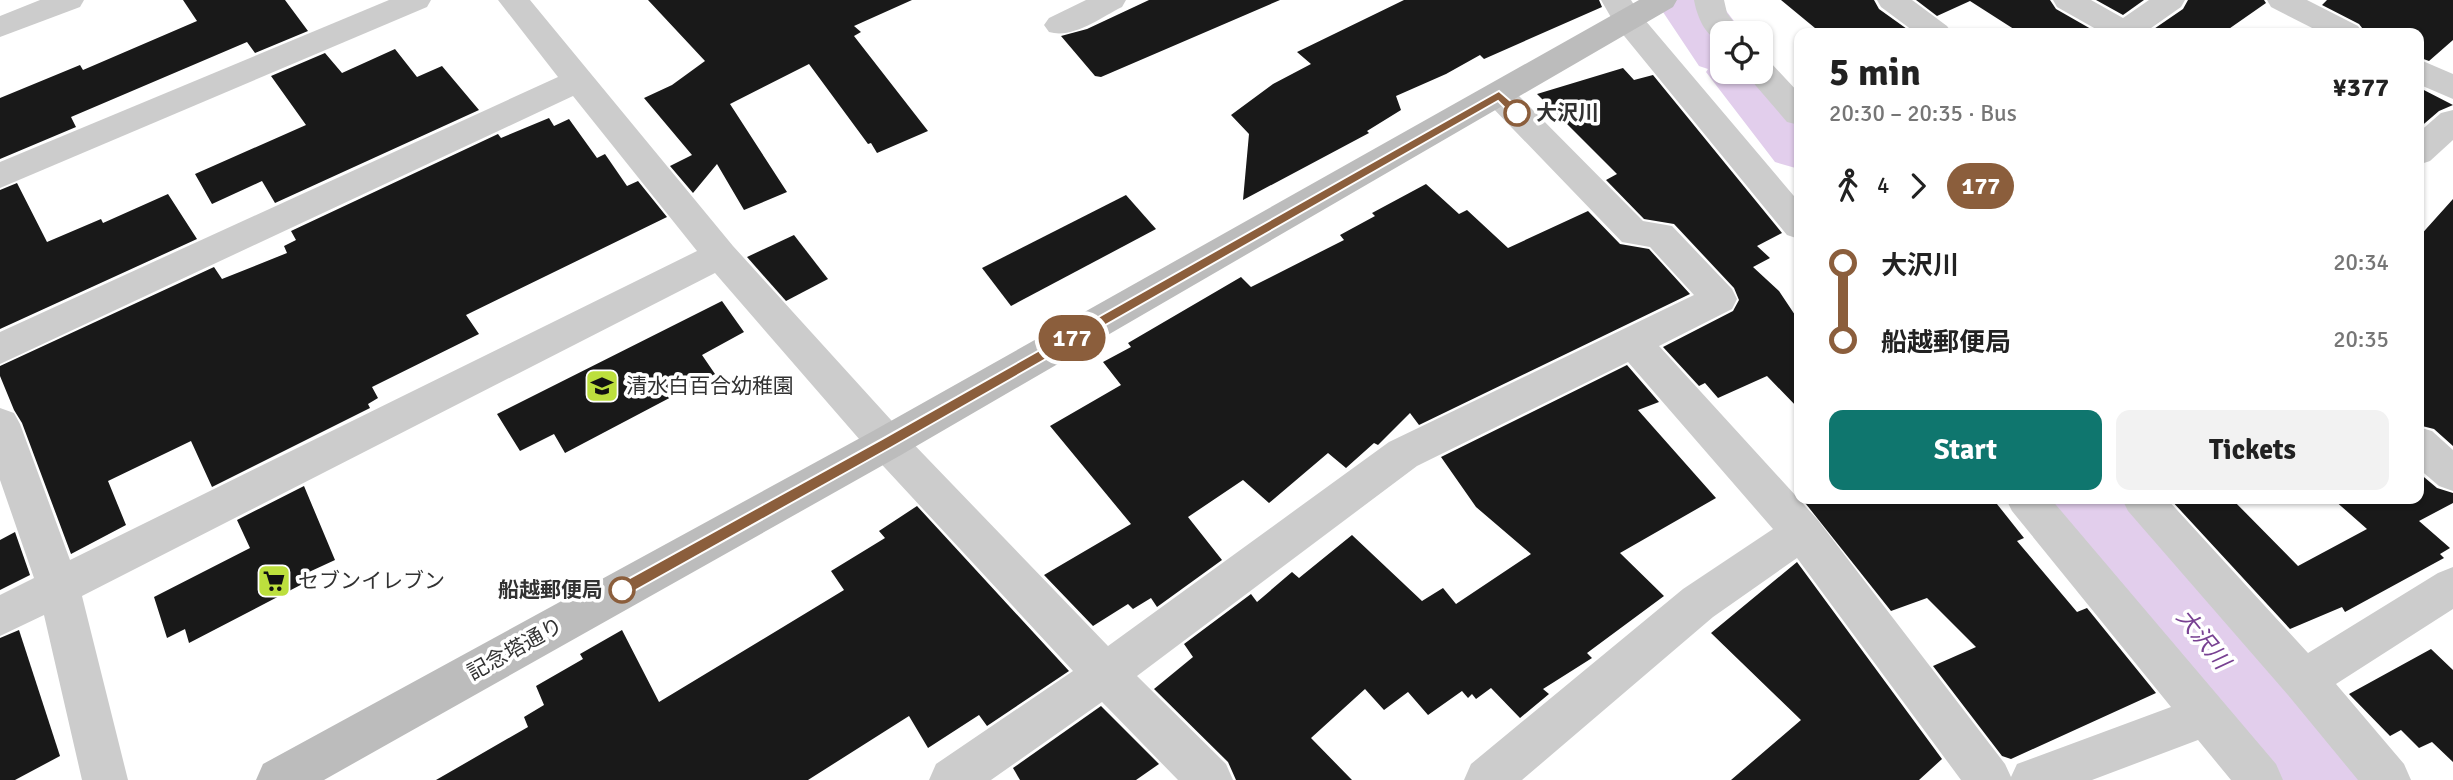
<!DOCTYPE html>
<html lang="en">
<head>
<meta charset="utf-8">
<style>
	body { margin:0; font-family:Signika,"Noto Sans JP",sans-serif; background:#f2f2f2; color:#222; height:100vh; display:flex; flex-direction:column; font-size:26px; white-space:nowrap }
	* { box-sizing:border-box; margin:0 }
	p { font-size:23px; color:#767676 }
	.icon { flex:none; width:38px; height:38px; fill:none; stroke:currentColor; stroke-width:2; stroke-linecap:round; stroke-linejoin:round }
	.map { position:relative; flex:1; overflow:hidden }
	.panel { position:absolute; left:1794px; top:28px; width:630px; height:476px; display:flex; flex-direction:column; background:#fff; border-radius:14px; box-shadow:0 2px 5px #0004 }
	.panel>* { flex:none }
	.badge { padding:0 14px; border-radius:23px; font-size:24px; line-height:46px }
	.buttons { position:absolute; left:1710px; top:21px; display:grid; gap:14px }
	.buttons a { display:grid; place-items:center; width:63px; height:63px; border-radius:14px; background:#fff; box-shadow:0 2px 5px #0004; font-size:35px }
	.map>.badge { position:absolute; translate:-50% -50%; box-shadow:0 0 0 4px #fff }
	.legs { display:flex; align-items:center; gap:10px; height:77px; padding:0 35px; font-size:23px }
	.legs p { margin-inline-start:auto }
	.headline { display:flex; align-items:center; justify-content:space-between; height:119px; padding:0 35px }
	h1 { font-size:38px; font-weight:800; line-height:52px }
	.cta { display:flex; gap:14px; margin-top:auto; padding:14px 35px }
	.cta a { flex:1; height:80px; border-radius:14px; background:#0f766e; color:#fff; font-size:28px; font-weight:800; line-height:80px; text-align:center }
	.cta a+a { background:#f2f2f2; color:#222 }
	ul { padding:0 35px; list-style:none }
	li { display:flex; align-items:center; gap:24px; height:77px; font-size:26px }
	li i { display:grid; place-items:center; width:10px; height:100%; margin:0 9px; background:currentColor }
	li i::after { content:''; width:18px; height:18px; margin:-9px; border:5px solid; border-radius:50%; background:#fff }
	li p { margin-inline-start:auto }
	li:first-child i { background:linear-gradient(#0000 50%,currentColor 0) }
	li:last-child i { background:linear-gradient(currentColor 50%,#0000 0) }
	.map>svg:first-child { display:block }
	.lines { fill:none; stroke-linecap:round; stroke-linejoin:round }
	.river { fill:#e2ceec; fill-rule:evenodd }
	.building { fill:#191919 }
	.street { fill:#ccc; fill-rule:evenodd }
	.secondary { fill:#bcbcbc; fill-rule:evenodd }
	.line-1 { fill:#8b5e3c; stroke:#fff; stroke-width:2 }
	.stop-1-dot { fill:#fff; stroke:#8b5e3c; stroke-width:3.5 }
	.labels { text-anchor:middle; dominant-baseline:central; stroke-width:7; stroke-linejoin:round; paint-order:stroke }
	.stop-label { font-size:21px; font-weight:bold; fill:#323232; stroke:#fff; text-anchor:start }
	.poi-label { font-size:21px; fill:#323232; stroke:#fff; text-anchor:start }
	.street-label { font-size:21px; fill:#323232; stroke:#fff }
	.water-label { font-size:23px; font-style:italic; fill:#784192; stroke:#fff }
</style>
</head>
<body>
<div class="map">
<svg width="2453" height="780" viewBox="0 0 2453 780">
	<rect width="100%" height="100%" fill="#fff"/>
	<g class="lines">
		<g class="river">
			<path d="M1655,0h63l25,33h-21v39h38l2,-16 37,44v69l-24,-7 -69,-90 2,-3 -9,-3z"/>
			<path d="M2046,499h93l214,248 14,33h-107l-201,-256z"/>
		</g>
	</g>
	<g class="building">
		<path d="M183,0h102l23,31 -53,22 -8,-11 -176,75 5,10 -76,32v-61l80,-33 3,5 114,-49z"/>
		<path d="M648,0h264l-58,26 7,6 -7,4 74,95 -51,22 -6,-10 -3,1 -59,-80 -79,40 57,88 -43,18 -27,-46 -24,29 -23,-27 22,-11 -48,-57 28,-13 33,-24z"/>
		<path d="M1149,0h131l-179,77 -6,-1 -34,-40 26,-7z"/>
		<path d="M1404,0h195l3,7 -118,52 -4,-4 -34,19 -50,22 5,14 -34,21 2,2 -126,67 6,-66 -18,-19 42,-31 38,-20 -14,-12z"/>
		<path d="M1781,0h93l5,9 28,20 -9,4h-77z"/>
		<path d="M1916,0h134l6,9 42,24h-78l-50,-32 -33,15z"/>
		<path d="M2096,0h48l-21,15z"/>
		<path d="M2188,0h76l2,3 -43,30h-75l35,-24z"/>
		<path d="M2327,0h126v40l-24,21 -11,-4v-24h-52l-7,-9 -37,-19z"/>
		<path d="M395,49l22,28 25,-11 37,44 -204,93 -13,-22 -50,23 -17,-30 111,-49 -35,-49 54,-23 17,20z"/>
		<path d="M1623,68l11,12 19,-5 129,158 -25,13 13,12 -17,9 26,24 20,30v88l-32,-33 -49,22 -13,-15 -6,3 -36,-39 70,-36 6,-11 -5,-12 -60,-64 -30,-5 -38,-39 11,-6 -80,-80z"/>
		<path d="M2418,87l35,18 -14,6 -21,18z"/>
		<path d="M549,118l5,8 15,-7 28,39 8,-4 22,32 11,-5 29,36 -201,98 13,19 -107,53 6,11 -10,6 2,4 -158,79 -21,-46 -83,40 18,44 -55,29 -49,-131 -8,-13 -14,-34v-10l214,-99 8,12 65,-26 -3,-7 12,-6 -5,-9 207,-97 3,4z"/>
		<path d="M17,183l30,59 54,-23 2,4 65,-29 29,45 -197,90v-139z"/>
		<path d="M1426,184l33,30 8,-4 41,38 80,-37 32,33 29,5 41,45 -271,131 -9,-12 -32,32 -4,-2 -28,25 -18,-15 -59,50 -26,-23 -55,37 34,43 -65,47 -6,-9 -18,11 -5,-5 -35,22 -49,-51 87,-51 -81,-98 71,-41 -18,-23 28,-15 -3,-4 113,-66 10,10 93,-47 -4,-5 35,-19 -3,-3z"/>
		<path d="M1126,195l30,34 -145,77 -29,-38z"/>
		<path d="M2453,199v247l-19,-17 -16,-4v-187z"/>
		<path d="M794,235l34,44 -42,22 -39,-44z"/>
		<path d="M722,301l22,31 -42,23 13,19 -150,79 -11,-19 -34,17 -23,-37z"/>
		<path d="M1627,365l32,37 -21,8 78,88 -96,55 44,43 -77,57 5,5 -49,31 6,5 -29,24 -29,-30 -15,11 -4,-5 -4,4 -6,-7 -34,24 -20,-23 -24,18 -19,-21 -54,49 41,42h-116l-8,-18 -74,-73 39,-32 -9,-13 67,-50 6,8 35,-30 7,6 53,-43 70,66 21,-13 13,16 75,-50 -55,-47 -35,-50z"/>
		<path d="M2418,472l19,16 16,5v10l-34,18 31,27 -10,6 4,4 -99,54 -3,-5 -52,22 -120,-130h62l66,67 69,-37 -34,-30h85z"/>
		<path d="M304,486l31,74 -26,12 3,7 -123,64 -4,-14 -18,9 -13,-41 96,-49 -13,-28z"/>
		<path d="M1802,499h191l31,39 -7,3 60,71 10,-4 69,85 -145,66 -9,-3 -69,-90 43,-19 -49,-49 -36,13z"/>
		<path d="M917,506l152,165 -82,55 -8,-11 -51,33 -19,-32 -101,64h-372l92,-53 -4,-10 20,-12 -8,-19 47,-27 -3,-5 42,-24 37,72 185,-112 -13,-19 54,-33 -6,-7z"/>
		<path d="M15,532l15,43 -30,15v-50z"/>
		<path d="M1797,562l145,197 -23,21h-188l70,-60 -90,-87z"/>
		<path d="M19,630l41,126 -45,24h-15v-142z"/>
		<path d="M2431,649l22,21v92l-21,-20 -13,6 -18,-18 -11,6 -41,-42z"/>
		<path d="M1101,706l58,58 -23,16h-116l-7,-12z"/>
	</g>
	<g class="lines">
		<g class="street">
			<path d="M40,0h44l-4,7 -80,30v-21z"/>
			<path d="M389,0h42l-4,7 -427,181v-26z"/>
			<path d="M498,0h32l203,246 168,185 207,215 281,-204 305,-147 -44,-48 -28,-5 -134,-139 -5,-8 5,-8 11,-3 11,3 133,134 29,5 60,63 5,10 -5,10 -73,37 158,173 188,245 6,13 6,-13 154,-57 -159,-196 -6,-12h45l225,265 7,16h-52l-33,-40 -106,40h-131l-164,-222 -84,59 -191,163h-58l7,-16 212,-175 90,-60 -145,-167 -211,104 -280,210 89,88 7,16h-55l-76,-78 -111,78h-62l7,-16 137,-93 -200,-216 -158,-182 -633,323 46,184h-46l-38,-165 -44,21v-41l34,-17 -34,-98v-72l14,5 6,11 50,136 627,-309 -124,-155 -573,268v-32l558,-255z"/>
			<path d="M1086,0h40l-4,7c-22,11 -49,32 -73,25l-5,-7 5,-7z"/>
			<path d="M1601,0h30l8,13 160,189v37l-12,-4 -171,-209z"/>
			<path d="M1694,0h30l3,13 15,20h-20v9c-17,-5 -25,-26 -28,-42z"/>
			<path d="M1877,0h35l35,26 5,7h-36l-35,-26z"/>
			<path d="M2053,0h38l32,18 26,-18h36l-4,7 -37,26h-41l-46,-26z"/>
			<path d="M2267,0h40l51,26 5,7h-41l-51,-26z"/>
			<path d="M2418,59l35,15v25l-35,-15z"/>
			<path d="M1760,60l11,3 28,30v32l-12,-3 -43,-50h16z"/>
			<path d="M2453,110v30l-23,21 -12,4v-32l23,-20z"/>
			<path d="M2418,427l14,4 21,19v41l-14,-5 -21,-18z"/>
			<path d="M2122,499h45l141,154 130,-80 15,-6v42l-117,75 68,80 7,16h-53l-70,-85 -160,-184z"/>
		</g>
		<path class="secondary" d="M1639,0h38l-4,7 -772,448 -577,325h-68l7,-16 610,-333z"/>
	</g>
	<path class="line-1" d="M1499,91l22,19v6h-8l-15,-15 -606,346 -265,148h-10l-3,-5 3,-5 265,-146z"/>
	<defs>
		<symbol id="school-square" viewBox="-11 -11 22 22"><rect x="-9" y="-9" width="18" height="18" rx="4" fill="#bcdf3d" stroke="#fff"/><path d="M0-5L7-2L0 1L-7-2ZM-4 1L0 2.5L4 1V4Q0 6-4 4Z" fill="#111"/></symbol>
		<symbol id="supermarket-square" viewBox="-11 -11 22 22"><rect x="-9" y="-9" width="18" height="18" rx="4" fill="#bcdf3d" stroke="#fff"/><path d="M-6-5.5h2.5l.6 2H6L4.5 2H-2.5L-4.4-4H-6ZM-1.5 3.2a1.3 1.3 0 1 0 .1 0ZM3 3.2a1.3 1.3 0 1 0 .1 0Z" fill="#111"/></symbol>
	</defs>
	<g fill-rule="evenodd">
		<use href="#school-square" x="583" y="367" width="38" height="38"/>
		<use href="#supermarket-square" x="255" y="562" width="38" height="38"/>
	</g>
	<g class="stop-1-dot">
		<circle cx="1517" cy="113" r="12"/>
		<circle cx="622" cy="590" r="12"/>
	</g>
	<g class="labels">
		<g class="stop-label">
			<text x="1536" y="113">大沢川</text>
			<text x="603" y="590" text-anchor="end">船越郵便局</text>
		</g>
		<g class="poi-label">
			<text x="626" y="386">清水白百合幼稚園</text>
			<text x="298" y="581">セブンイレブン</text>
		</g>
		<g class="street-label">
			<text transform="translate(515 649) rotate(-29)">記念塔通り</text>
		</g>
		<g class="water-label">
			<text transform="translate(2203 639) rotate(51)">大沢川</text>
		</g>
	</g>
</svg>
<div class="buttons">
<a><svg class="icon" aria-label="locate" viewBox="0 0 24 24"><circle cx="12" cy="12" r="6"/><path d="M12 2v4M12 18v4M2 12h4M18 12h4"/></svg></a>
</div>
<b class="badge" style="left:1072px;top:338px;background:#8b5e3c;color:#fff">177</b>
<section class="panel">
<div class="headline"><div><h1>5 min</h1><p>20:30 – 20:35 · Bus</p></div><b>¥377</b></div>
<div class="legs"><svg class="icon" aria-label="walk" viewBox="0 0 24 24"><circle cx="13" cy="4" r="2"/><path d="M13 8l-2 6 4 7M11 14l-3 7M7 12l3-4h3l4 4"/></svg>4<svg class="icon" aria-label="forward" viewBox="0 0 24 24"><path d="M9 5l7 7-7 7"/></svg><b class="badge" style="background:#8b5e3c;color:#fff">177</b></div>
<ul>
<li><i style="color:#8b5e3c"></i><b>大沢川</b><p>20:34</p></li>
<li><i style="color:#8b5e3c"></i><b>船越郵便局</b><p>20:35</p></li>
</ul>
<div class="cta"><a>Start</a><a>Tickets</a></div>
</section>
</div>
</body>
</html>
